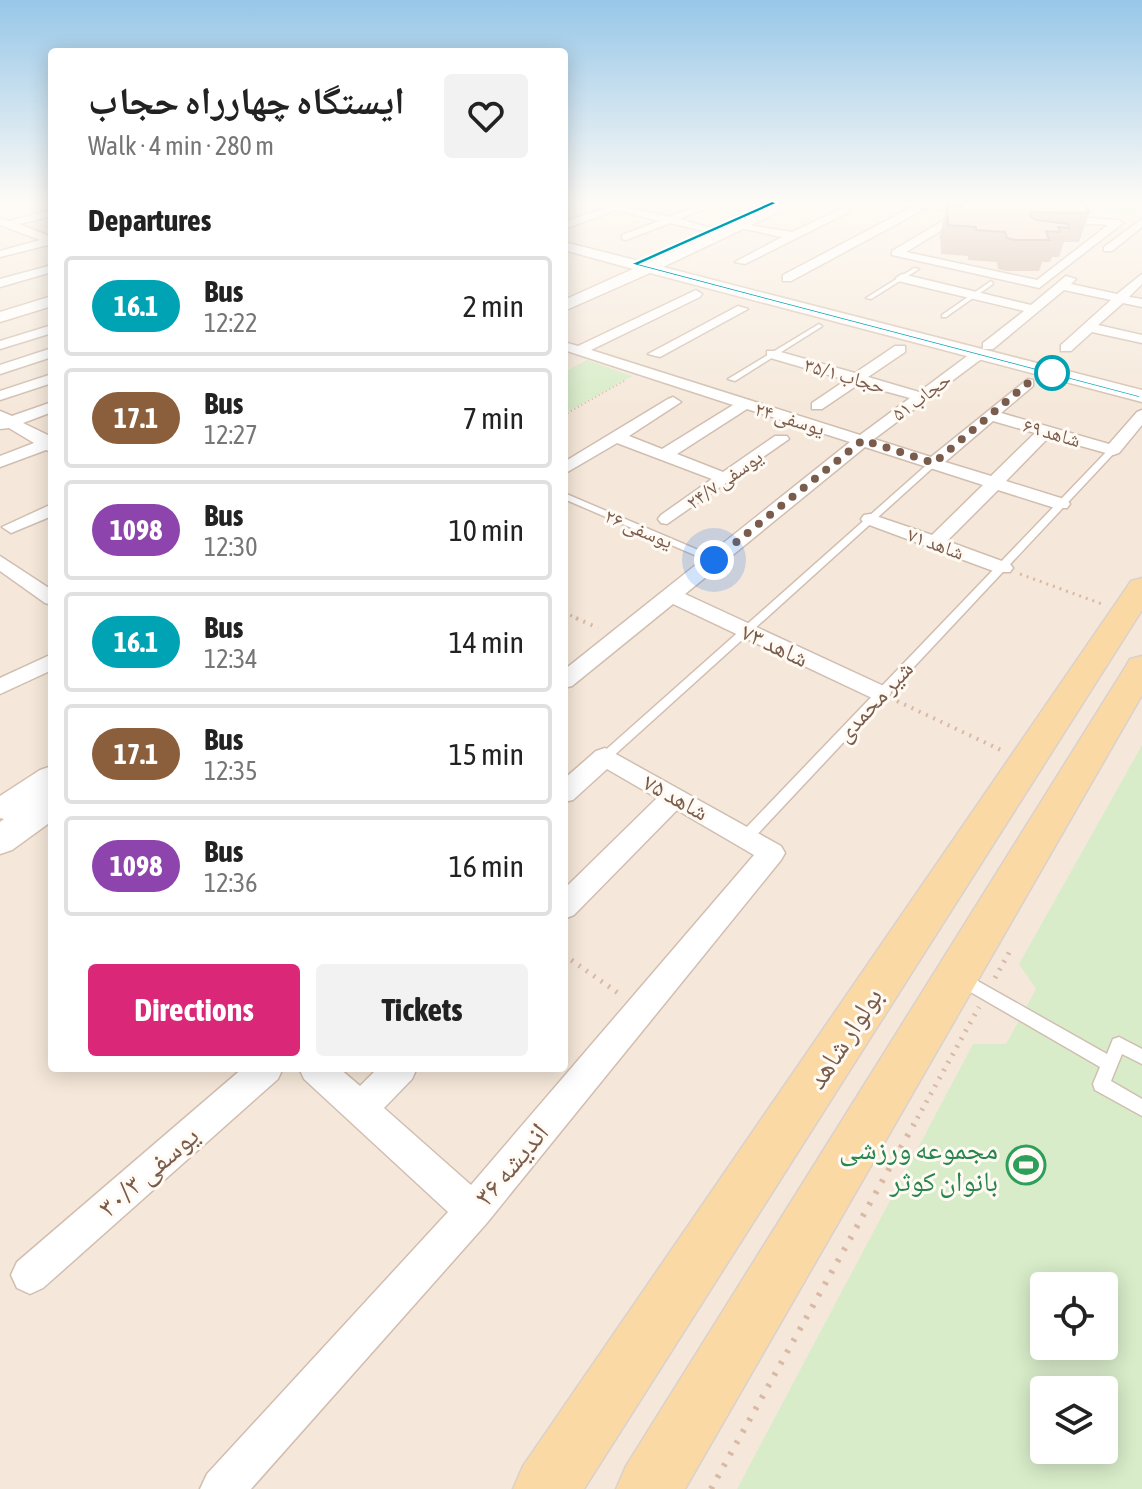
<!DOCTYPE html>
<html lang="en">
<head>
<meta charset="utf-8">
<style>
	body { margin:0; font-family:"Asap Condensed","Noto Naskh Arabic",sans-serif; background:#f2f2f2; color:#222; height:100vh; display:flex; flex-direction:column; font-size:30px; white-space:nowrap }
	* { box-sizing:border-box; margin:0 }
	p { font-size:26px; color:#767676 }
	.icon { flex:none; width:44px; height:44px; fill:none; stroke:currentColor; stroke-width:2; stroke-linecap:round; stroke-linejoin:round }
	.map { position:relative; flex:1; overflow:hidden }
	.side { position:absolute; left:48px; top:48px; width:520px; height:1024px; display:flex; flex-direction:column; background:#fff; border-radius:8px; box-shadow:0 4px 20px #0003 }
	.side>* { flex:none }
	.badge { padding:0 16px; border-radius:26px; font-size:28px; line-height:52px }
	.controls { position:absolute; left:1030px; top:1272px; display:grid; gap:16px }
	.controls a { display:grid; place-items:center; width:88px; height:88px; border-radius:8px; background:#fff; box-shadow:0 4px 20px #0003; font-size:40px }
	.you { position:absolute; width:40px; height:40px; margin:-20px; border:6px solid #fff; border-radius:50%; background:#1a73e8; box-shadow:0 0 0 12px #1a73e833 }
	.map>.badge { position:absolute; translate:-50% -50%; box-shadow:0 0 0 4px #fff }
	h2 { padding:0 40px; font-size:30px; line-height:72px }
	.round { display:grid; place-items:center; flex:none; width:84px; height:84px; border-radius:8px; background:#f2f2f2 }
	.headline { display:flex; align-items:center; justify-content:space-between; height:136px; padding:0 40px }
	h1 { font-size:38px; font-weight:700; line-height:60px }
	.button { display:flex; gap:16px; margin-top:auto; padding:16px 40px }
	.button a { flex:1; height:92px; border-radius:8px; background:#db2777; color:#fff; font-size:32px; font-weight:700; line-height:92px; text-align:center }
	.button a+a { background:#f2f2f2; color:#222 }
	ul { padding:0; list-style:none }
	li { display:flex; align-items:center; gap:24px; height:100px; margin:0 16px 12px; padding:0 24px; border:4px solid #e0e0e0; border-radius:8px }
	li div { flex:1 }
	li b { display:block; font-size:30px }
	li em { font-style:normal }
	li .badge { min-width:88px; font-weight:700; text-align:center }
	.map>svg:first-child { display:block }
	.residential { fill:#f5e8da; fill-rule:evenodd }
	.green { fill:#d8ecc9; fill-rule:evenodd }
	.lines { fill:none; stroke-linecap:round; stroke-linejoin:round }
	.lane-casing { stroke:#d1beb0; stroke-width:3 }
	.street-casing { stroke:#d1beb0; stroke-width:3 }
	.secondary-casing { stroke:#d6c0b0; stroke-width:3 }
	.primary-casing { stroke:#dad1cd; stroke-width:3 }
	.path-far4 { stroke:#d9b8a5; stroke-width:2; stroke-dasharray:1 3; stroke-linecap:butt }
	.path-far3 { stroke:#d9b8a5; stroke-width:3; stroke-dasharray:2 5; stroke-linecap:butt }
	.path-far2 { stroke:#d9b8a5; stroke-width:4; stroke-dasharray:2 6; stroke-linecap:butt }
	.path-far1 { stroke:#d9b8a5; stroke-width:5; stroke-dasharray:2 7; stroke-linecap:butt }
	.path { stroke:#d9b8a5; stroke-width:6; stroke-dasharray:3 10; stroke-linecap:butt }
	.lane { fill:#fff; fill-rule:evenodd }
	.street { fill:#fff; fill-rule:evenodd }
	.secondary { fill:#fff; fill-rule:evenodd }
	.primary { fill:#fbd9a5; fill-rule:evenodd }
	.wall { fill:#d1b7a8 }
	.building { fill:#f3d5c3; stroke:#aa9588; stroke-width:2 }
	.line { fill:#00a3b4; stroke:#fff; stroke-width:2 }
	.walk { stroke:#7a5c4d; stroke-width:8; stroke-dasharray:0 14.4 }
	.stop-dot { fill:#fff; stroke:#00a3b4; stroke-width:4 }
	.labels { text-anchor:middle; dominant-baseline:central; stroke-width:6; stroke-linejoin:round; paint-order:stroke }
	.far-street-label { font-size:20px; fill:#7a5c4d; stroke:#fffaf3 }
	.street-label { font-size:24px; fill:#7a5c4d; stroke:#fffaf3 }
	.near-street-label { font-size:28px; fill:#7a5c4d; stroke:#fffaf3 }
	.near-leisure-label { font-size:28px; fill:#27864d; stroke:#fffaf3; text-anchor:end }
</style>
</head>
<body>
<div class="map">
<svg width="1142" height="1489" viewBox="0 0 1142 1489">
	<rect width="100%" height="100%" fill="#fdf6ec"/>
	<path class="residential" d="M0,203h52v865h512v-865h578v1286h-1142zM1044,1286h60v60h-60zM1044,1390h60v60h-60z"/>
	<g class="green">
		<path d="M915,203h171l56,3v5l-6,5z"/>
		<path d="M587,360l45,16 -68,38v-42z"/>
		<path d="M1142,745v744h-405l236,-445h33l30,-55 -17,-25zM1044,1286h60v60h-60zM1044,1390h60v60h-60z"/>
	</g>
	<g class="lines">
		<defs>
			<g id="lane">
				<path d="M914,268l5,1 -48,30 -5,-1z"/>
				<path d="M991,281l2,3 -47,33h-4v-2z"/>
				<path d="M819,324l3,2 -1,1 -86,54 -7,-2z"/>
				<path d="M1110,448l7,2 -365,390h-10l-2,-4 2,-4z"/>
				<path d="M931,461l7,2 -329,297h-8l-2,-3 2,-3z"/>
				<path d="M564,493l153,65 2,2 -5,3 -3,-1 -147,-63z"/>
				<path d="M960,971l147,83 6,-15 6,-2 23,12v15l-20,-10 -11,27 31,18v17l-47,-26 -2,-6 7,-17 -145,-84 -3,-5 3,-5z"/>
			</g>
			<g id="street">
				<path d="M0,203h12l-12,4z"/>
				<path d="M619,203h13l-6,4 43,10 36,-14h13l-38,16 37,11 -5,3 -42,-10 -44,17 -4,-1v-4l37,-14 -43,-11 -52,19v-7z"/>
				<path d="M882,203l94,2 4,5 138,10 5,3 -84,65 -147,-33v-4l69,-41 -40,-2v3l-130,70h-8v-6l129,-68zM967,215l141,10 -71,55 -131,-28z"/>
				<path d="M845,207l5,3 -1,2 -104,52 -10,-2 47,-25 -46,-10v-4l56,9z"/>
				<path d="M52,210v6l-33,8 33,13v7l-52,13v-6l40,-11 -40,-15v-7l9,3z"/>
				<path d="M1142,219v8l-30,24h-8v-4z"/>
				<path d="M52,265v7l-52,15v-8z"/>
				<path d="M902,274l129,31 35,-29 10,3 -5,5 46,10 25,-20v10l-13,13 13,2v8l-19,-4 -25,22 44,10v8l-50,-11 -21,19h-10v-6l50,-45 -47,-10 -71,59h-10v-6l41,-32 -126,-30 -2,-3z"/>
				<path d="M696,290l6,4 -2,3 -109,53 269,85 50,-37 -51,-14 -37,25h-10v-6l34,-23 -79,-23v-6h10l78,22 40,-27h10v6l-37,25 51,15 55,-41h10v6l-110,82 57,18 97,-78 5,1v6l-32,27 108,31 28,-32 5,-2v15l-23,28 -6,2 -64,-18 -43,44 61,19 3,4 -3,4h-12l-57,-18 -51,51 63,23 3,4 -3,4h-14l-132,-49 -3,-4 3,-4 6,-1 62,21 51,-50 -118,-38 -180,147 203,94 3,5 -3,5h-16l-199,-94 -101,82 -8,2v-18l286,-228 -103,-33 -70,45 46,18 52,-36h12l2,3 -122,85 -6,-1 -3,-4 3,-4 51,-36 -95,-36 -53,31v-12l104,-63 5,-2 8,5 -52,34 33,13 71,-44 -169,-55v-8l14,4zM993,421l42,12 -44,43 -46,-14z"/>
				<path d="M738,306l10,3 -88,48 -12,-3z"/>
				<path d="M52,325v8l-52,16v-8z"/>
				<path d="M52,348v9l-52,17v-9z"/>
				<path d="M52,374v9l-52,17v-9z"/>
				<path d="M52,402v10l-29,11 29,14v15l-6,-2 -46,17v-11l34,-13 -25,-15 -9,1v-18l12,5z"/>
				<path d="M52,504v12l-41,17 -9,-6z"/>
				<path d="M0,556l52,34v15l-7,-2 -45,-32z"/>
				<path d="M52,654v16l-52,24v-16z"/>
				<path d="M605,748l176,98 4,7 -4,7 -295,364 -235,265h-51l7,-15 241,-262 -144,-133 -5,-11h40l21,18 18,-18h39l-5,11 -28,29 87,77 283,-330 -77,-45 -103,105 -10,4v-30l93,-91 -50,-29 -34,31 -9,2v-23l32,-28z"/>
				<path d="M243,1068h40l-5,11 -235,209 -13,6 -13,-6 -6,-13 6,-13z"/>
			</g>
			<g id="secondary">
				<path d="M781,203h17l-135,64 479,123v12l-492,-129 -86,38v-11l69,-31 -69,-19v-8l83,21z"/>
				<path d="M52,296v10l-52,16v-10z"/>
				<path d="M52,766v55l-40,29 -12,4v-32l4,-3 -4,-1v-22l40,-26z"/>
			</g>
			<g id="primary">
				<path d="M1142,578v32l-558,879h-71l10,-23 604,-879 4,-6z"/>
				<path d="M1142,656v39l-457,794h-69l10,-23 500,-800 4,-7z"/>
			</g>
		</defs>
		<use href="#lane" class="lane-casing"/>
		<use href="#street" class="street-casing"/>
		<use href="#secondary" class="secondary-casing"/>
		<use href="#primary" class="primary-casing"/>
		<g class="path-far4">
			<path d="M1072,203l70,4"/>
			<path d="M564,415l62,-35"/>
		</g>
		<g class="path-far3">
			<path d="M1020,574l82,30"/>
			<path d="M564,612l16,8"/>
		</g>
		<g class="path-far2">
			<path d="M576,618l22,10"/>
			<path d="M897,701l104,49"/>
		</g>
		<g class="path-far1">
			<path d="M564,955l57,40"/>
			<path d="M995,978l15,-27"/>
			<path d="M913,1126l66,-119"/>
		</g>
		<path class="path" d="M711,1489l203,-365"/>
		<use href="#lane" class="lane"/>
		<use href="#street" class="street"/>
		<use href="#secondary" class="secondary"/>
		<use href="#primary" class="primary"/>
	</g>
	<path class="wall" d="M959,202h125l5,11 -10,29h-15l-5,15h-7l-2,5h-8l-3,9h-32l-9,-2 -1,-7 -29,-2v-4l-27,-2 -1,-19 7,-29 11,1z"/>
	<path class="building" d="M960,202h124l5,11 -58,-1 -1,4 6,4 32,4 1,4 -11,-1 2,5 -14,-1 3,9h-33l-9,-2 -2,-6 -29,-2v-3l-28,-2 -1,-19 14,1z"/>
	<linearGradient id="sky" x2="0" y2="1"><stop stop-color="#97c7e8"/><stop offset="0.49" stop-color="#fefbf6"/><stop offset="1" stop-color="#fefbf6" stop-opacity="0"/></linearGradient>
	<rect width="1142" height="411" fill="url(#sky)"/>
	<path class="line" d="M772,201l6,2 -137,61 501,132 -3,2 -509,-134z"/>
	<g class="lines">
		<path class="walk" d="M714,560l149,-120 71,23 94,-80 24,-10"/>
	</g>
	<defs>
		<symbol id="stadium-ring" viewBox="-11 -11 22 22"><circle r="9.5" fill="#fffaf3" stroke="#2e9e5b" stroke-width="1.5"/><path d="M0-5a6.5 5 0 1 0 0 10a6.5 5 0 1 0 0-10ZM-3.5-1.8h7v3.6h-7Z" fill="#2e9e5b"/></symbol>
	</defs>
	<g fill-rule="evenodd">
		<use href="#stadium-ring" x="1004" y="1143" width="44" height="44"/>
	</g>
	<circle class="stop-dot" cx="1052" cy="373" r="16"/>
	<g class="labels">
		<g class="far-street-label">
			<text transform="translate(845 375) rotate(16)">حجاب ۳۵/۱</text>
			<text transform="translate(921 396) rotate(-36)">حجاب ۵۱</text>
			<text transform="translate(790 418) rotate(17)">یوسفی ۲۴</text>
			<text transform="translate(1052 432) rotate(16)">شاهد ۶۹</text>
			<text transform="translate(724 479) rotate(-35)">یوسفی ۲۴/۷</text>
			<text transform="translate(639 528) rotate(23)">یوسفی ۲۶</text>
			<text transform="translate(936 543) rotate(20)">شاهد ۷۱</text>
		</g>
		<g class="street-label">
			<text transform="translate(775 645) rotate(25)">شاهد ۷۳</text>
			<text transform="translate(874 701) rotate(-47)">شیر محمدی</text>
			<text transform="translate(676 797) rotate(29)">شاهد ۷۵</text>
		</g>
		<g class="near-street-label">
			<text transform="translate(844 1038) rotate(-57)">بولوار شاهد</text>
			<text transform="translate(511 1164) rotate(-50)">اندیشه ۳۶</text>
			<text transform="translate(148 1171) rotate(-41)">یوسفی ۳۰/۳</text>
		</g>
		<g class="near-leisure-label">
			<text x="998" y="1149">مجموعه ورزشی<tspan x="998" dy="32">بانوان کوثر</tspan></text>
		</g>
	</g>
</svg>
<div class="controls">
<a><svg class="icon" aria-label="locate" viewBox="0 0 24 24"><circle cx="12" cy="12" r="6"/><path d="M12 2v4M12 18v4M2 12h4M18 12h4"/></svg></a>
<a><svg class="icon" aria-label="layers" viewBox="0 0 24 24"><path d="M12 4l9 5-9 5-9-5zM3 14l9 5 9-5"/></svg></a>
</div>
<div class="you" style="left:714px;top:560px"></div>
<section class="side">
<div class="headline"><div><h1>ایستگاه چهارراه حجاب</h1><p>Walk · 4 min · 280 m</p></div><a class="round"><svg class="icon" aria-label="heart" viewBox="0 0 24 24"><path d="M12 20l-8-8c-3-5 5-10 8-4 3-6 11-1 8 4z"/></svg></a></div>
<h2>Departures</h2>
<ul>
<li><span class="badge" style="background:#00a3b4;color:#fff">16.1</span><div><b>Bus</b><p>12:22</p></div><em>2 min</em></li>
<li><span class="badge" style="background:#8b5e3c;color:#fff">17.1</span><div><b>Bus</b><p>12:27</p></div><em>7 min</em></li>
<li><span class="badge" style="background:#8e44ad;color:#fff">1098</span><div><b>Bus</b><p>12:30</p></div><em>10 min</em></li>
<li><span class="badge" style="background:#00a3b4;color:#fff">16.1</span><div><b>Bus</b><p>12:34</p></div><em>14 min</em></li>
<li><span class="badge" style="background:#8b5e3c;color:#fff">17.1</span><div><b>Bus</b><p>12:35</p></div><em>15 min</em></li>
<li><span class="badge" style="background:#8e44ad;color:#fff">1098</span><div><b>Bus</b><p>12:36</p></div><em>16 min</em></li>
</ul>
<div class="button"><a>Directions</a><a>Tickets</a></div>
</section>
</div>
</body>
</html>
